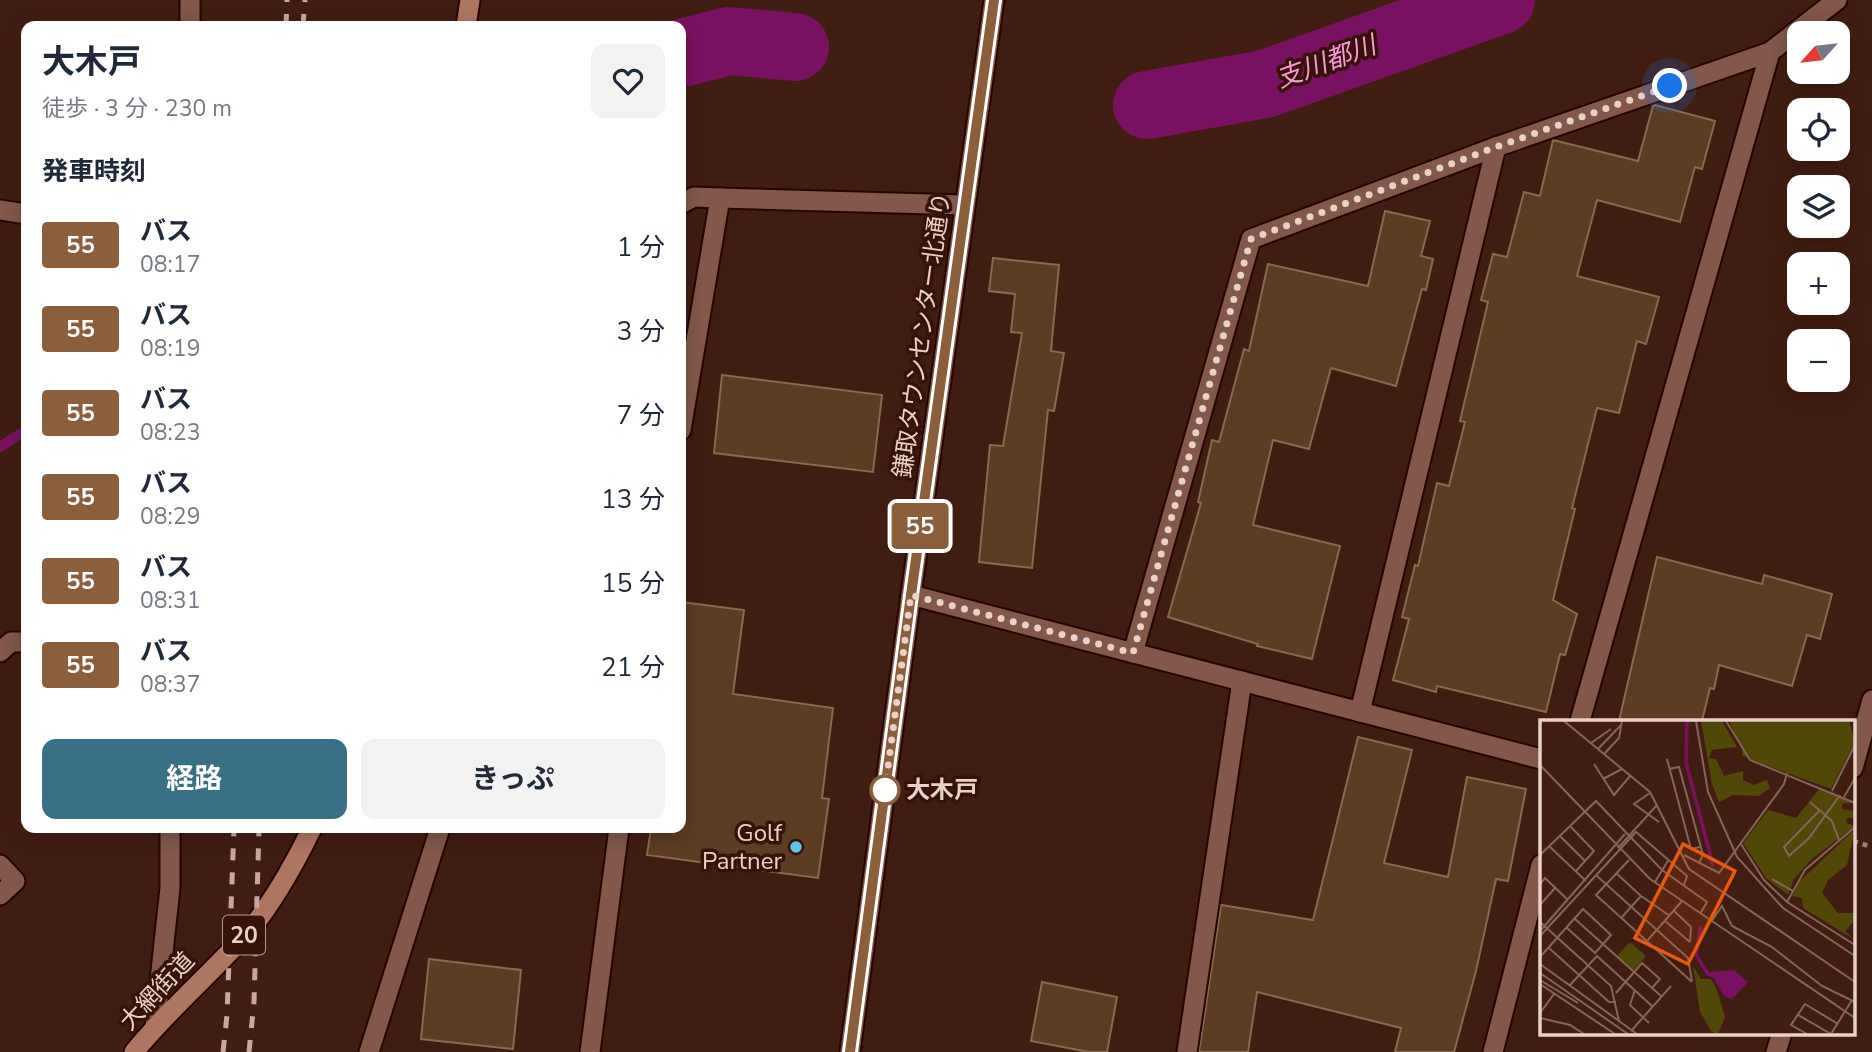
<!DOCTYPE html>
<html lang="ja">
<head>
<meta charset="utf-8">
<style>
	body { margin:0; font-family:"Nunito Sans","Noto Sans JP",sans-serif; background:#f2f2f3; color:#1f2937; height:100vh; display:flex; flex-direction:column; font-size:26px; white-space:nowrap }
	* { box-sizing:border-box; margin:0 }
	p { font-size:23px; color:#747a83 }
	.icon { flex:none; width:38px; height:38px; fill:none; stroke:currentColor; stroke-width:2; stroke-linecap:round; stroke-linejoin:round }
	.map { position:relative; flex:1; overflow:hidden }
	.sheet { position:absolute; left:21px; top:21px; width:665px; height:812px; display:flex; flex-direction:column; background:#fff; border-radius:14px; box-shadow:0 4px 18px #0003 }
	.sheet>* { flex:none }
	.badge { padding:0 14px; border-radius:5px; font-size:24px; line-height:46px }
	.needle { width:46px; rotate:243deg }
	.fabs { position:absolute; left:1787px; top:21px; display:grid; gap:14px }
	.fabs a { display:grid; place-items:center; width:63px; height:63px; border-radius:14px; background:#fff; box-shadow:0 4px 18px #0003; font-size:35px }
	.you { position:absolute; width:35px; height:35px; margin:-18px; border:5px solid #fff; border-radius:50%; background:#1a73e8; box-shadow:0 0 0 10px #1a73e833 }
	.map>.badge { position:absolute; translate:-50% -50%; box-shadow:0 0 0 4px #fff }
	h2 { padding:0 21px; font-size:26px; line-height:63px }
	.round { display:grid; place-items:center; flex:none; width:74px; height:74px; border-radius:14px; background:#f2f2f3 }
	.overview { display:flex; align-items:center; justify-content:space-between; height:119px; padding:0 21px }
	h1 { font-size:33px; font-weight:700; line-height:52px }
	.button { display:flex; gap:14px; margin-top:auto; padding:14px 21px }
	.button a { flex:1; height:80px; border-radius:14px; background:#3a7086; color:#fff; font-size:28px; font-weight:700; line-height:80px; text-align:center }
	.button a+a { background:#f2f2f3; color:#1f2937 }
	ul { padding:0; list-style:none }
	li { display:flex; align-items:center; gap:21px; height:84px; padding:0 21px }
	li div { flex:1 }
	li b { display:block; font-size:26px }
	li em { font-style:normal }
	li .badge { min-width:77px; font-weight:700; text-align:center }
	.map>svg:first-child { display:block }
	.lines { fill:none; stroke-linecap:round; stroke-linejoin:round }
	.stream { stroke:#781260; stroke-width:10 }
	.river { stroke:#781260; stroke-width:68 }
	.building { fill:#5c3c22; stroke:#8b694e; stroke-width:2 }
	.service-casing { stroke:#260500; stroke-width:23 }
	.pedestrian-casing { stroke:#260500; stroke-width:23 }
	.minor-casing { stroke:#260500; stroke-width:23 }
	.tertiary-casing { stroke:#260500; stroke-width:23 }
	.primary-casing { stroke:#260500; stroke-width:23 }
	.path { stroke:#9b7d73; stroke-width:4.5; stroke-dasharray:5 5; stroke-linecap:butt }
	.service { stroke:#81584a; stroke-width:19 }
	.pedestrian { stroke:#81584a; stroke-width:19 }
	.minor { stroke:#81584a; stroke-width:19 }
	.tertiary { stroke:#81584a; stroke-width:19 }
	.primary { stroke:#ae7561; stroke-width:19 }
	.rail { stroke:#c5a9a0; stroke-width:5; stroke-dasharray:12 12; stroke-linecap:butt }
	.line-casing { stroke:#fff; stroke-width:16 }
	.line { stroke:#8b5e3c; stroke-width:10 }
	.walk { stroke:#e9d0c8; stroke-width:7; stroke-dasharray:0 12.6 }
	.stop-dot { fill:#fff; stroke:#8b5e3c; stroke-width:3.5 }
	.poi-dot { fill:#5cc7e7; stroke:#361307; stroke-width:2.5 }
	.labels { text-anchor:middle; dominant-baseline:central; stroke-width:7; stroke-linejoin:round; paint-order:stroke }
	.shield { fill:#361307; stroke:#b3978e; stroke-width:2 }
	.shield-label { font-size:23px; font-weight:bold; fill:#e9d0c8 }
	.street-label { font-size:24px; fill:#e9d0c8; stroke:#361307 }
	.stop-label { font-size:24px; font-weight:bold; fill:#e9d0c8; stroke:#361307; text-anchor:start }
	.poi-label { font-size:24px; fill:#e9d0c8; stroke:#361307; text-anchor:end }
	.water-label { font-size:26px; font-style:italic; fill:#fe97de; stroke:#361307 }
	.inset-river { fill:none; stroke:#781260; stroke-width:3.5 }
	.inset-road { fill:none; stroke:#84655a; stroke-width:2 }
	.view { fill:#e8590c; fill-opacity:0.15; stroke:#e8590c; stroke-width:3.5 }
	.inset-edge { fill:none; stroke:#e9d0c8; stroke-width:3.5 }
</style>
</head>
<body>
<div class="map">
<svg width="1872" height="1052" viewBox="0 0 1872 1052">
	<rect width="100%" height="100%" fill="#411d11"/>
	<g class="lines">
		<path class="stream" d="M0,447l26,-17"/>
		<g class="river">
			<path d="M681,53l48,-12 66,6"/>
			<path d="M1147,105l118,-21 236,-84"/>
		</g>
	</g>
	<g class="building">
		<path d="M1655,105l60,16 -13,48 -7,-2 -15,55 -83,-22 -20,76 82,21 -13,47 -9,-3 -18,72 -22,-5 -25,100 3,1 -22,91 24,14 -12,41 -5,-1 -14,58 -109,-26 -1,6 -43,-12 16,-61 -7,-2 13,-52 3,1 19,-83 12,3 16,-64 -5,-1 28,-119 -7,-2 12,-46 14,3 17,-65 16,4 13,-56 85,21 15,-55z"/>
		<path d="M1385,211l45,10 -9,35 12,3 -7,31 -4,-1 -9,33 -17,64 -65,-18 -22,81 -36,-9 -20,85 87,21 -28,113 -55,-13 1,-2 -90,-27 33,-114 -3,-1 14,-62 7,2 25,-93 5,2 19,-87 100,22z"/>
		<path d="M993,258l66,7 -8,86 13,2 -10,58 -6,-1 -16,158 -53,-6 11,-117 13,1 19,-113 -11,-1 4,-38 -26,-3z"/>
		<path d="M722,375l160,20 -9,77 -159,-19z"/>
		<path d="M1657,557l105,27 2,-9 68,19 -12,45 -13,-4 -15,51 -73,-21 -5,24 -4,-1 -8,33h-83z"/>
		<path d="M681,602l63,8 -11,84 100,14 -11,90 7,1 -11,79 -171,-23 4,-27h30z"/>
		<path d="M1358,737l54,13 -28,113 64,14 19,-100 59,12 -18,92 -12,-2 -20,92 -22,81h-59l6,-24 -144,-36 -9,60h-49l22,-147 92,15z"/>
		<path d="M429,959l92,11 -8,79 -92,-10z"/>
		<path d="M1042,982l75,15 -10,55h-18l-58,-11z"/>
	</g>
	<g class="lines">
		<defs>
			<path id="service" d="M190,26v-26"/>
			<g id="pedestrian">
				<path d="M1496,147l274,-95"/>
				<path d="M681,204l13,-7 26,1"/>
			</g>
			<g id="minor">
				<path d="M681,430l39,-232 245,7"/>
				<path d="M911,595l630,164"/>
				<path d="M0,652l11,-10h15"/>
				<path d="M1133,653l118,-414 245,-92"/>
				<path d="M1360,712l136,-565"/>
				<path d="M1580,721l190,-669 67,-52"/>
				<path d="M1853,768l19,-68"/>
				<path d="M0,865l15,16 -15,14"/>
				<path d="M369,1052l71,-224"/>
				<path d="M590,1052l29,-224"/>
				<path d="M1187,1052l55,-371"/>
				<path d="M1493,1052l48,-187"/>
				<path d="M1776,1052l6,-19"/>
			</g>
			<g id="tertiary">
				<path d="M0,210l26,4"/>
				<path d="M155,1026l15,-138v-60"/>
				<path d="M850,1052l61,-457 83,-595"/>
			</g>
			<g id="primary">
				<path d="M466,26l4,-26"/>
				<path d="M134,1052c36,-44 79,-80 116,-122 25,-31 45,-67 62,-102"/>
			</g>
		</defs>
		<use href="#service" class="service-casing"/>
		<use href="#pedestrian" class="pedestrian-casing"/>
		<use href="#minor" class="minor-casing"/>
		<use href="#tertiary" class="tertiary-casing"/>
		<use href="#primary" class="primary-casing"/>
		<path class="path" d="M1853,841l19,6"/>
		<use href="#service" class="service"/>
		<use href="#pedestrian" class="pedestrian"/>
		<use href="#minor" class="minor"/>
		<use href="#tertiary" class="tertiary"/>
		<use href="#primary" class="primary"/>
		<g class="rail">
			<path d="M286,26l1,-26"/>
			<path d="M303,26l2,-26"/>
			<path d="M223,1052l4,-37 7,-187"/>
			<path d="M249,1052l5,-50 5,-174"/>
		</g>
	</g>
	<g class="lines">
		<defs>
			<path id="line" d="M850,1052l61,-457 83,-595"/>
		</defs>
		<use href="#line" class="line-casing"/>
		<use href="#line" class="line"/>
		<path class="walk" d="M885,790l26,-195 222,58 118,-414 245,-92 174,-61"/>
	</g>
	<circle class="stop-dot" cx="885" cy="790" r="14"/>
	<circle class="poi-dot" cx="796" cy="847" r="7"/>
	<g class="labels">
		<rect class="shield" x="223" y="915.5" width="42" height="39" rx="5"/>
		<g class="shield-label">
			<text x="244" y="935">20</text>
		</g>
		<g class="street-label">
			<text transform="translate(922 335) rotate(-82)">鎌取タウンセンター北通り</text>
			<text transform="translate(157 991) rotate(-47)">大網街道</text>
		</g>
		<g class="stop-label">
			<text x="906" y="790">大木戸</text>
		</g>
		<g class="poi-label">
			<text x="782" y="833">Golf<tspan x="782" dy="28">Partner</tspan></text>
		</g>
		<g class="water-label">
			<text transform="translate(1326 62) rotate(-20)">支川都川</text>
		</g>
	</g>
	<g transform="translate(1540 720)">
		<rect width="315" height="315" fill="#411d11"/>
		<path d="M189,1h120l6,21 -24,47 -74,-27 -17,-17z" fill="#504708"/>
		<path d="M161,1h21l15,26 -25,3 -3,8 7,1 8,17 19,-5v9l11,5 13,-5 3,8 -11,8 -26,-1 -14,7 -7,-18zM203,10l7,5 2,12 30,3 8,17 -8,2 -40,-13zM280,68l35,15h-12l-1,6 13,2v7h-8l-1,5 9,3 -43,33 -18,20 -6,16 -22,-17 -23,-35 25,-33 28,8zM315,109l-8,36 -19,15 -6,13 16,20h17v7l-10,11 10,9 -52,-32 -1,-10 -10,-2 9,-16zM153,246l8,13h10l6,11 8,27 -7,17 -6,-2 -12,-20z" fill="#504708"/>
		<path d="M90,222l16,14 -12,14 -17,-14z" fill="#504708"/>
		<path d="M194,250l14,12 -16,17 -8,-3 -14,-24z" fill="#781260"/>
		<path class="inset-river" d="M147,1l-1,41 27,104M161,206l-5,29 12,19 8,3"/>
		<path class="inset-road" d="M24,1l86,71 39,77 166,113M156,1l12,71 29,65 46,51 72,48M186,1l24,39 105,43M51,23l20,-14M58,29l24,-25M64,34l15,-16 3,-17M127,39l24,90 9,-2M54,44l20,31 16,-19M0,45l110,114 205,139M129,49l10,-2 24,88 -4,8M63,59l19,-10M292,71l23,-46M110,73l-16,11 25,18M304,77l11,-19M270,82l22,19 7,19M280,90l-36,37 5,9 20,-18 31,-43M30,106l24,25 -18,20M20,116l25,25M201,124l23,36 23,22 68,43M9,126l37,35M78,128l39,-43M0,135l56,-54 66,69 45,32 -7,12M144,135l35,18 65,-89 3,-11M89,140l-33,35 96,87M76,153l25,23M56,155l92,83 4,23M232,159l21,12M115,162l14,-23M0,164l5,-6 23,22M247,182l18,-32 50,-43M0,185l15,-17M134,191l17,16 -1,15M81,198l20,-22 29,20M35,199l86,77M125,201l25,21M0,202l71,64 8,35 18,13M171,202l11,-16 10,20 40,21 50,39 33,16M0,211l85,-97M0,216l96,-104 51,44 -3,9M107,221l35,-40M9,228l60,54h7M0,237l43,-48 28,26 -16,18 -28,-25M0,244l79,57M0,253l88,61M0,260l38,23M0,264l75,50M30,265l27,-29 55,50M95,270l-5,15 19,18M76,273l26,-30 18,16 -8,9M0,293l14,-19M258,295l33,19M0,298l30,7 14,9M91,311l40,-45M267,314l-16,-9 14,-21 33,20M291,314l21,-34"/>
		<path class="view" d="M143,124l52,27 -47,93 -53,-26z"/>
		<rect width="315" height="315" class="inset-edge"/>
	</g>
</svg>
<div class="fabs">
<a><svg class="needle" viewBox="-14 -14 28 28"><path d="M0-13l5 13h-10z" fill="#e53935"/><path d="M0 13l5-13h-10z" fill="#747a83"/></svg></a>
<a><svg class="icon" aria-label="locate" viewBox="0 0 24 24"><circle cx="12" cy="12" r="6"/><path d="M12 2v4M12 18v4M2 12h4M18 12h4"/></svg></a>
<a><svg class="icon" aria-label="layers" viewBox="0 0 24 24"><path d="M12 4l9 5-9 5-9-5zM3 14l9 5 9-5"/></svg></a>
<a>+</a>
<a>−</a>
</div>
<div class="you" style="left:1670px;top:86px"></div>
<b class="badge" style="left:920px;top:526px;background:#8b5e3c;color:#fff">55</b>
<section class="sheet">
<div class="overview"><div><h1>大木戸</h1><p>徒歩 · 3 分 · 230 m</p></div><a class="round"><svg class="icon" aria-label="heart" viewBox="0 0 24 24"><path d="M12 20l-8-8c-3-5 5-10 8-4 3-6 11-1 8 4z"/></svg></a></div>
<h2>発車時刻</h2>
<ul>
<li><span class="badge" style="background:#8b5e3c;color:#fff">55</span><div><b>バス</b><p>08:17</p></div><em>1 分</em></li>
<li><span class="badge" style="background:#8b5e3c;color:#fff">55</span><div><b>バス</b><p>08:19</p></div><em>3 分</em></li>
<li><span class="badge" style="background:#8b5e3c;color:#fff">55</span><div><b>バス</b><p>08:23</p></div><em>7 分</em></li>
<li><span class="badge" style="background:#8b5e3c;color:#fff">55</span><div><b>バス</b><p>08:29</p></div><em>13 分</em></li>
<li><span class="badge" style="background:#8b5e3c;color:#fff">55</span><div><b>バス</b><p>08:31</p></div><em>15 分</em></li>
<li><span class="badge" style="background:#8b5e3c;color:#fff">55</span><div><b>バス</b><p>08:37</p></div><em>21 分</em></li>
</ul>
<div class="button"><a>経路</a><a>きっぷ</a></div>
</section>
</div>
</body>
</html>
